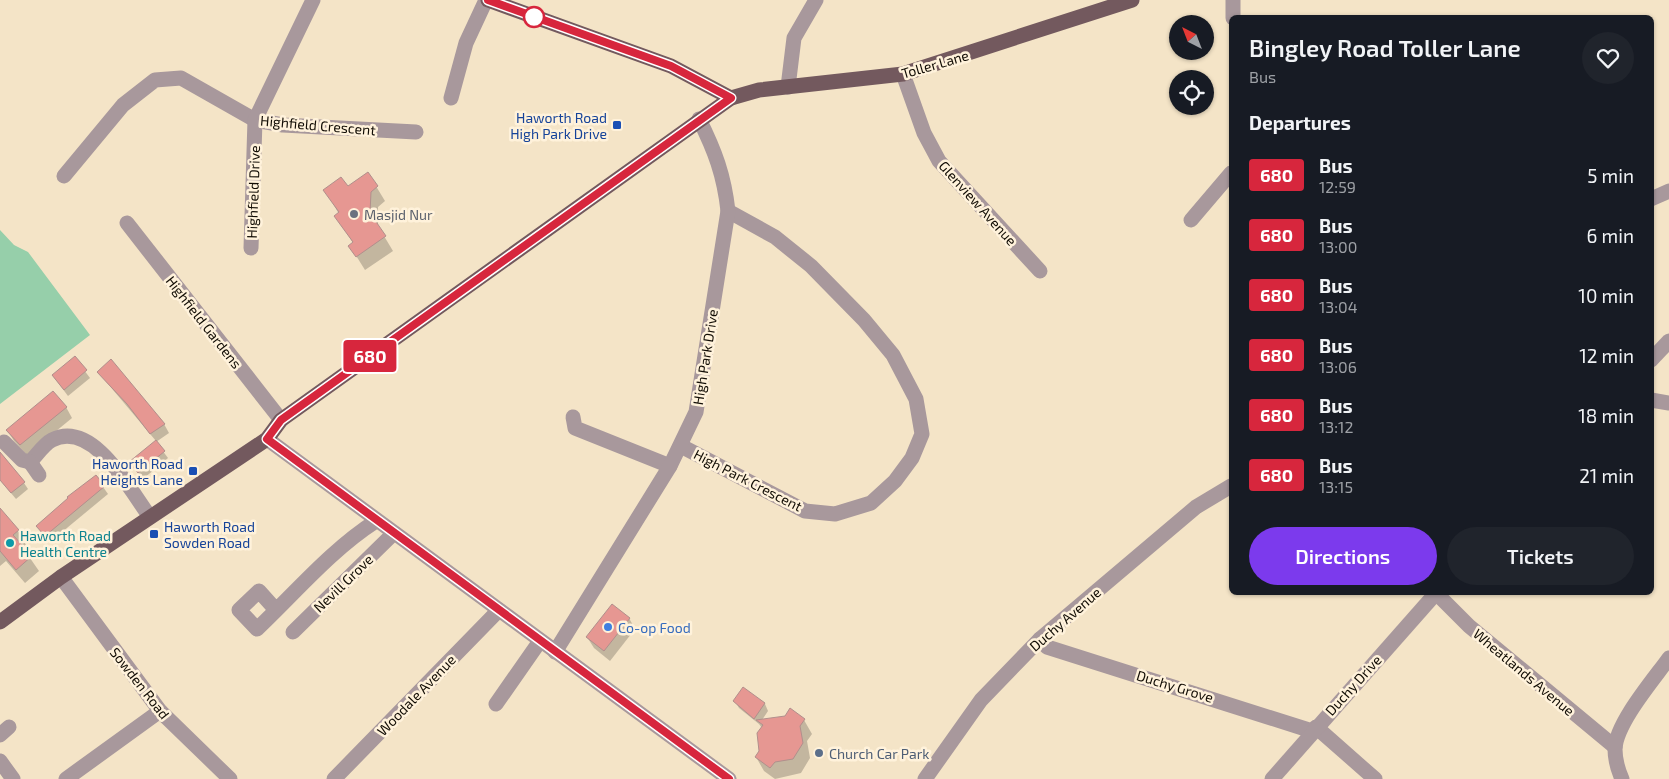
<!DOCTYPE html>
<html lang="en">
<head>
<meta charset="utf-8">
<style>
	body { margin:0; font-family:"Exo 2",sans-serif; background:#20242c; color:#f1f3f6; height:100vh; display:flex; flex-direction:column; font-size:19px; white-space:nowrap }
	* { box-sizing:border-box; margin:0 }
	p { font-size:16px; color:#9ea1a6 }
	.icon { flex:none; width:28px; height:28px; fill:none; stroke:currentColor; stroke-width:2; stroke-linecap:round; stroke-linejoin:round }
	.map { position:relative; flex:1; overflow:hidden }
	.details { position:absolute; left:1229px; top:15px; width:425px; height:580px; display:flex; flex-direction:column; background:#171b24; border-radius:8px; box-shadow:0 1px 4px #0004 }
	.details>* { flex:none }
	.badge { padding:0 10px; border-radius:4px; font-size:18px; line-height:32px }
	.needle { width:32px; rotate:318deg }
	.fabs { position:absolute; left:1169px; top:15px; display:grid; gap:10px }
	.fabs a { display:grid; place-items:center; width:45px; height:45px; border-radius:50%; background:#171b24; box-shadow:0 1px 4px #0004; font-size:25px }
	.map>.badge { position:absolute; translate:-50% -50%; box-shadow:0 0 0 2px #fff }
	h2 { padding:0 20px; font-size:19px; line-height:45px }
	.round { display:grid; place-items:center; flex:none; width:52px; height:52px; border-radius:26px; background:#20242c }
	.overview { display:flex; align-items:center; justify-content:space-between; height:85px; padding:0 20px }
	h1 { font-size:24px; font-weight:600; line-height:38px }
	.primary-button { display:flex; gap:10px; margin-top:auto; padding:10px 20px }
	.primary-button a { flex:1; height:58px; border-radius:30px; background:#7c3aed; color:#fff; font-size:20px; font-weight:600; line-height:58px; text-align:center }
	.primary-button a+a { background:#20242c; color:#f1f3f6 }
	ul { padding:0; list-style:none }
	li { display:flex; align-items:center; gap:15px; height:60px; padding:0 20px }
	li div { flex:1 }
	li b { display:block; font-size:19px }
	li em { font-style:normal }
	li .badge { min-width:55px; font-weight:700; text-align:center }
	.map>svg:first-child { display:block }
	.green { fill:#96cfaa }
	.shadow { fill:#0003 }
	.building { fill:#e69792; stroke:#b18f8c }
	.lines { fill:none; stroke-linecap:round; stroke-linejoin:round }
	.minor { stroke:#a8989c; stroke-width:15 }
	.major { stroke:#73595e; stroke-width:15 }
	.line-casing { stroke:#fff; stroke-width:11 }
	.line { stroke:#d7263d; stroke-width:8 }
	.stop-dot { fill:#fff; stroke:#d7263d; stroke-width:2.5 }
	.transit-dot { fill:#1a4fb4; stroke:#fff2db; stroke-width:2 }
	.worship-dot { fill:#6b7280; stroke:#fff2db; stroke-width:2 }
	.culture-dot { fill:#0f9aa8; stroke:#fff2db; stroke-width:2 }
	.shop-dot { fill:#3f7fe0; stroke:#fff2db; stroke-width:2 }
	.service-dot { fill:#5c6f8a; stroke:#fff2db; stroke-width:2 }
	.labels { text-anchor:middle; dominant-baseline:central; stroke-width:5; stroke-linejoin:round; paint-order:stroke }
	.street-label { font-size:14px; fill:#110c04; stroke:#fff2db }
	.transit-label { font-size:14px; fill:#164399; stroke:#fff2db; text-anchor:end }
	.worship-label { font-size:14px; fill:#5b616d; stroke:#fff2db; text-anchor:start }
	.culture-label { font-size:14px; fill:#0d838f; stroke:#fff2db; text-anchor:start }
	.shop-label { font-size:14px; fill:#366cbe; stroke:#fff2db; text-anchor:start }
	.service-label { font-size:14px; fill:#4e5e75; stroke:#fff2db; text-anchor:start }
</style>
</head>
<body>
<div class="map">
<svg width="1669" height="779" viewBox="0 0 1669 779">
	<rect width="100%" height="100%" fill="#f4e4c7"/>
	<path class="green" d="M0,230l14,15 14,7 62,83 -90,69z"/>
	<g class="shadow">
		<path d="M368,173l17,28 -7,6v19l15,25 -28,19 -15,-24 3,-3 -17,-27 3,-2 -14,-24 22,-2z"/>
		<path d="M75,358l15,20 -22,18 -15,-20z"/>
		<path d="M98,372l66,52 5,9 -13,9 12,16 -25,21 -12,-16 25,-22z"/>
		<path d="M66,407l6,11 -45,37 -13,-14 -6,-10z"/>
		<path d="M0,462l24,21 4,6 -12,10 -16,-19z"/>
		<path d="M96,477l12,17 -58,48 -12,-16z"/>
		<path d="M0,511l18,20 8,14 -3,3 16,23 -14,12 -19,-22 -6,5z"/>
		<path d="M629,618l6,11 -25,32 -16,-13 -7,-11z"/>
		<path d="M743,689l22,15 3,7 -6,9h42l8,14 -5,7 3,17 -9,15 -26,6 -11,-8 -8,-14 4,-6 2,-23 -3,-4 -20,-16 -4,-7z"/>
	</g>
	<g class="building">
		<path d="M368,172l10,14 -7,6 -1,21 16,23 -30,21 -8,-11 5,-4 -19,-26 5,-4 -16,-22 18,-13 7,9z"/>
		<path d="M75,356l12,14 -23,20 -12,-15z"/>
		<path d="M111,359l54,65 -15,10 -23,-30 -30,-32z"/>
		<path d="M53,391l14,16 -47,38 -14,-15z"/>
		<path d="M156,440l9,11 -27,22 -9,-11z"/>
		<path d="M0,452l25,30 -14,11 -11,-13z"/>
		<path d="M96,475l9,11 -60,50 -9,-10 32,-28 -1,-1z"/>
		<path d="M0,508l19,22 -6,5 19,21 -16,14 -16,-19z"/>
		<path d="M612,604l18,14 -26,33 -18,-14z"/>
		<path d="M743,687l22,16 -11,16 -21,-18z"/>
		<path d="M790,708l15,11 -5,7 3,17 -10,16 -18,3 -5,6 -15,-11 4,-6 -2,-18 6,-8 -7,-5 29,-4z"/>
	</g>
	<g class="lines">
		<g class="minor">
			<path d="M1233,0v18"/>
			<path d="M903,74l21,59 15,28 101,110"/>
			<path d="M788,87l6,-49 22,-38"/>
			<path d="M451,98l15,-55 20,-43"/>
			<path d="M64,176l59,-71 32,-25 26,-2 74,42 28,5 133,7"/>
			<path d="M1651,199l18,-8"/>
			<path d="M1191,220l40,-47"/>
			<path d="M127,223l154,197"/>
			<path d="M251,248l4,-128 58,-120"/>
			<path d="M1651,360l18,-19"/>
			<path d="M1651,400l18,3"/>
			<path d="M573,417l2,11 95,38"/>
			<path d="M267,439l462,340"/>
			<path d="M4,442l18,18 8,2c6,-6 14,-18 22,-22 41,-21 78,50 98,77"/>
			<path d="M681,446l124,65 30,3 36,-11 24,-22 17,-23 10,-24 -6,-35 -23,-44 -29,-35 -53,-54 -36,-29 -47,-26"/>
			<path d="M30,462l9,13"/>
			<path d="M61,577l99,134 70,68"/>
			<path d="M1436,593l33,33 146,121"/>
			<path d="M276,610l-17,-19 -20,19 18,19c39,-37 74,-79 119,-108"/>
			<path d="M293,632l101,-99"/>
			<path d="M1040,639l7,8 265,84"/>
			<path d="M555,652l115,-186 26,-54 32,-201c-4,-36 -13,-60 -29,-92"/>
			<path d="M496,704l44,-63"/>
			<path d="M1316,727l59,52"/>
			<path d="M0,735l9,-8"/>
			<path d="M0,761l13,18"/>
			<path d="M66,779l94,-68"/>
			<path d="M334,779l165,-169"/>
			<path d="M925,779l56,-79 59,-61 156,-132 35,-21"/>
			<path d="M1272,779l165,-187"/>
			<path d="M1622,779c-4,-9 -7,-20 -7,-30 1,-26 39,-70 54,-91"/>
		</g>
		<g class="major">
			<path d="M488,0l183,66 60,32"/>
			<path d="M0,622l61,-45 206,-138 14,-19 450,-322 28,-8 144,-16 229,-74"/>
		</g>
	</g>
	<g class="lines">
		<defs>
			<path id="line" d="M488,0l183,66 60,32 -450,322 -14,19 462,340"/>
		</defs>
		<use href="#line" class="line-casing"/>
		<use href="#line" class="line"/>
	</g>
	<circle class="stop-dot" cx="534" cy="17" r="10"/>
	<g class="transit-dot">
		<rect x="612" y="120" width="10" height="10" rx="2.5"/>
		<rect x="188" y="466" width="10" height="10" rx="2.5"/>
		<rect x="149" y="529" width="10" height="10" rx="2.5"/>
	</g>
	<circle class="worship-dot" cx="354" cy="214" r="5"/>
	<circle class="culture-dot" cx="10" cy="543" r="5"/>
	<circle class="shop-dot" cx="608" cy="627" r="5"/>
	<circle class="service-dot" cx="819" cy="753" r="5"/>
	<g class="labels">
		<g class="street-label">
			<text transform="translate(935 64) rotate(-16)">Toller Lane</text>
			<text transform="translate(318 125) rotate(5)">Highfield Crescent</text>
			<text transform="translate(253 192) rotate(-88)">Highfield Drive</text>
			<text transform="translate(978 203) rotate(48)">Glenview Avenue</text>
			<text transform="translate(204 322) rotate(52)">Highfield Gardens</text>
			<text transform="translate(705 357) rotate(-81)">High Park Drive</text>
			<text transform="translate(748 480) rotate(27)">High Park Crescent</text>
			<text transform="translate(343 583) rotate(-44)">Nevill Grove</text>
			<text transform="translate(1065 619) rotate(-41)">Duchy Avenue</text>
			<text transform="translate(1524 672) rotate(40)">Wheatlands Avenue</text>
			<text transform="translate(140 683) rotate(52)">Sowden Road</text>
			<text transform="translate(1353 685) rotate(-48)">Duchy Drive</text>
			<text transform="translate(1175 686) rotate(17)">Duchy Grove</text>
			<text transform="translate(416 695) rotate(-46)">Woodale Avenue</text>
		</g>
		<g class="transit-label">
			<text x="607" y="117">Haworth Road<tspan x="607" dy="16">High Park Drive</tspan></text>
			<text x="183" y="463">Haworth Road<tspan x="183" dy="16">Heights Lane</tspan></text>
			<text x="164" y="526" text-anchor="start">Haworth Road<tspan x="164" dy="16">Sowden Road</tspan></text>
		</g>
		<g class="worship-label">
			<text x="364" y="214">Masjid Nur</text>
		</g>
		<g class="culture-label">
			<text x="20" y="535">Haworth Road<tspan x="20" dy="16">Health Centre</tspan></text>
		</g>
		<g class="shop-label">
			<text x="618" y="627">Co-op Food</text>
		</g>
		<g class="service-label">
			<text x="829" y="753">Church Car Park</text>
		</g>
	</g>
</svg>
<div class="fabs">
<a><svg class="needle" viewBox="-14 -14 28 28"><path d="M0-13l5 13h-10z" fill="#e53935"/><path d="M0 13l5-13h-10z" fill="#9ea1a6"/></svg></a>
<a><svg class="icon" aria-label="locate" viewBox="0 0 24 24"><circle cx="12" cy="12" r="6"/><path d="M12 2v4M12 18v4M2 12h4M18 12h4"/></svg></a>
</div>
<b class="badge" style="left:370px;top:356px;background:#d7263d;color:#fff">680</b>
<section class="details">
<div class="overview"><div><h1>Bingley Road Toller Lane</h1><p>Bus</p></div><a class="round"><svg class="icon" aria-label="heart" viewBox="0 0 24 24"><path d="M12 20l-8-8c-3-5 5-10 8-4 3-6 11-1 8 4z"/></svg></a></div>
<h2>Departures</h2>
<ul>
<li><span class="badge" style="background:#d7263d;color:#fff">680</span><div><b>Bus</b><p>12:59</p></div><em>5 min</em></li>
<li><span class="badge" style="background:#d7263d;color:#fff">680</span><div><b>Bus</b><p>13:00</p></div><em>6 min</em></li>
<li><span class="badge" style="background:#d7263d;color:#fff">680</span><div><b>Bus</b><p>13:04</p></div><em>10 min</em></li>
<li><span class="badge" style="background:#d7263d;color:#fff">680</span><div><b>Bus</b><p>13:06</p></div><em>12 min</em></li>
<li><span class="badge" style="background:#d7263d;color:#fff">680</span><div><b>Bus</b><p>13:12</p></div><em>18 min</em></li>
<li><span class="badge" style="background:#d7263d;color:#fff">680</span><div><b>Bus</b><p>13:15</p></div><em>21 min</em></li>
</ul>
<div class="primary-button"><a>Directions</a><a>Tickets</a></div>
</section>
</div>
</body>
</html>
